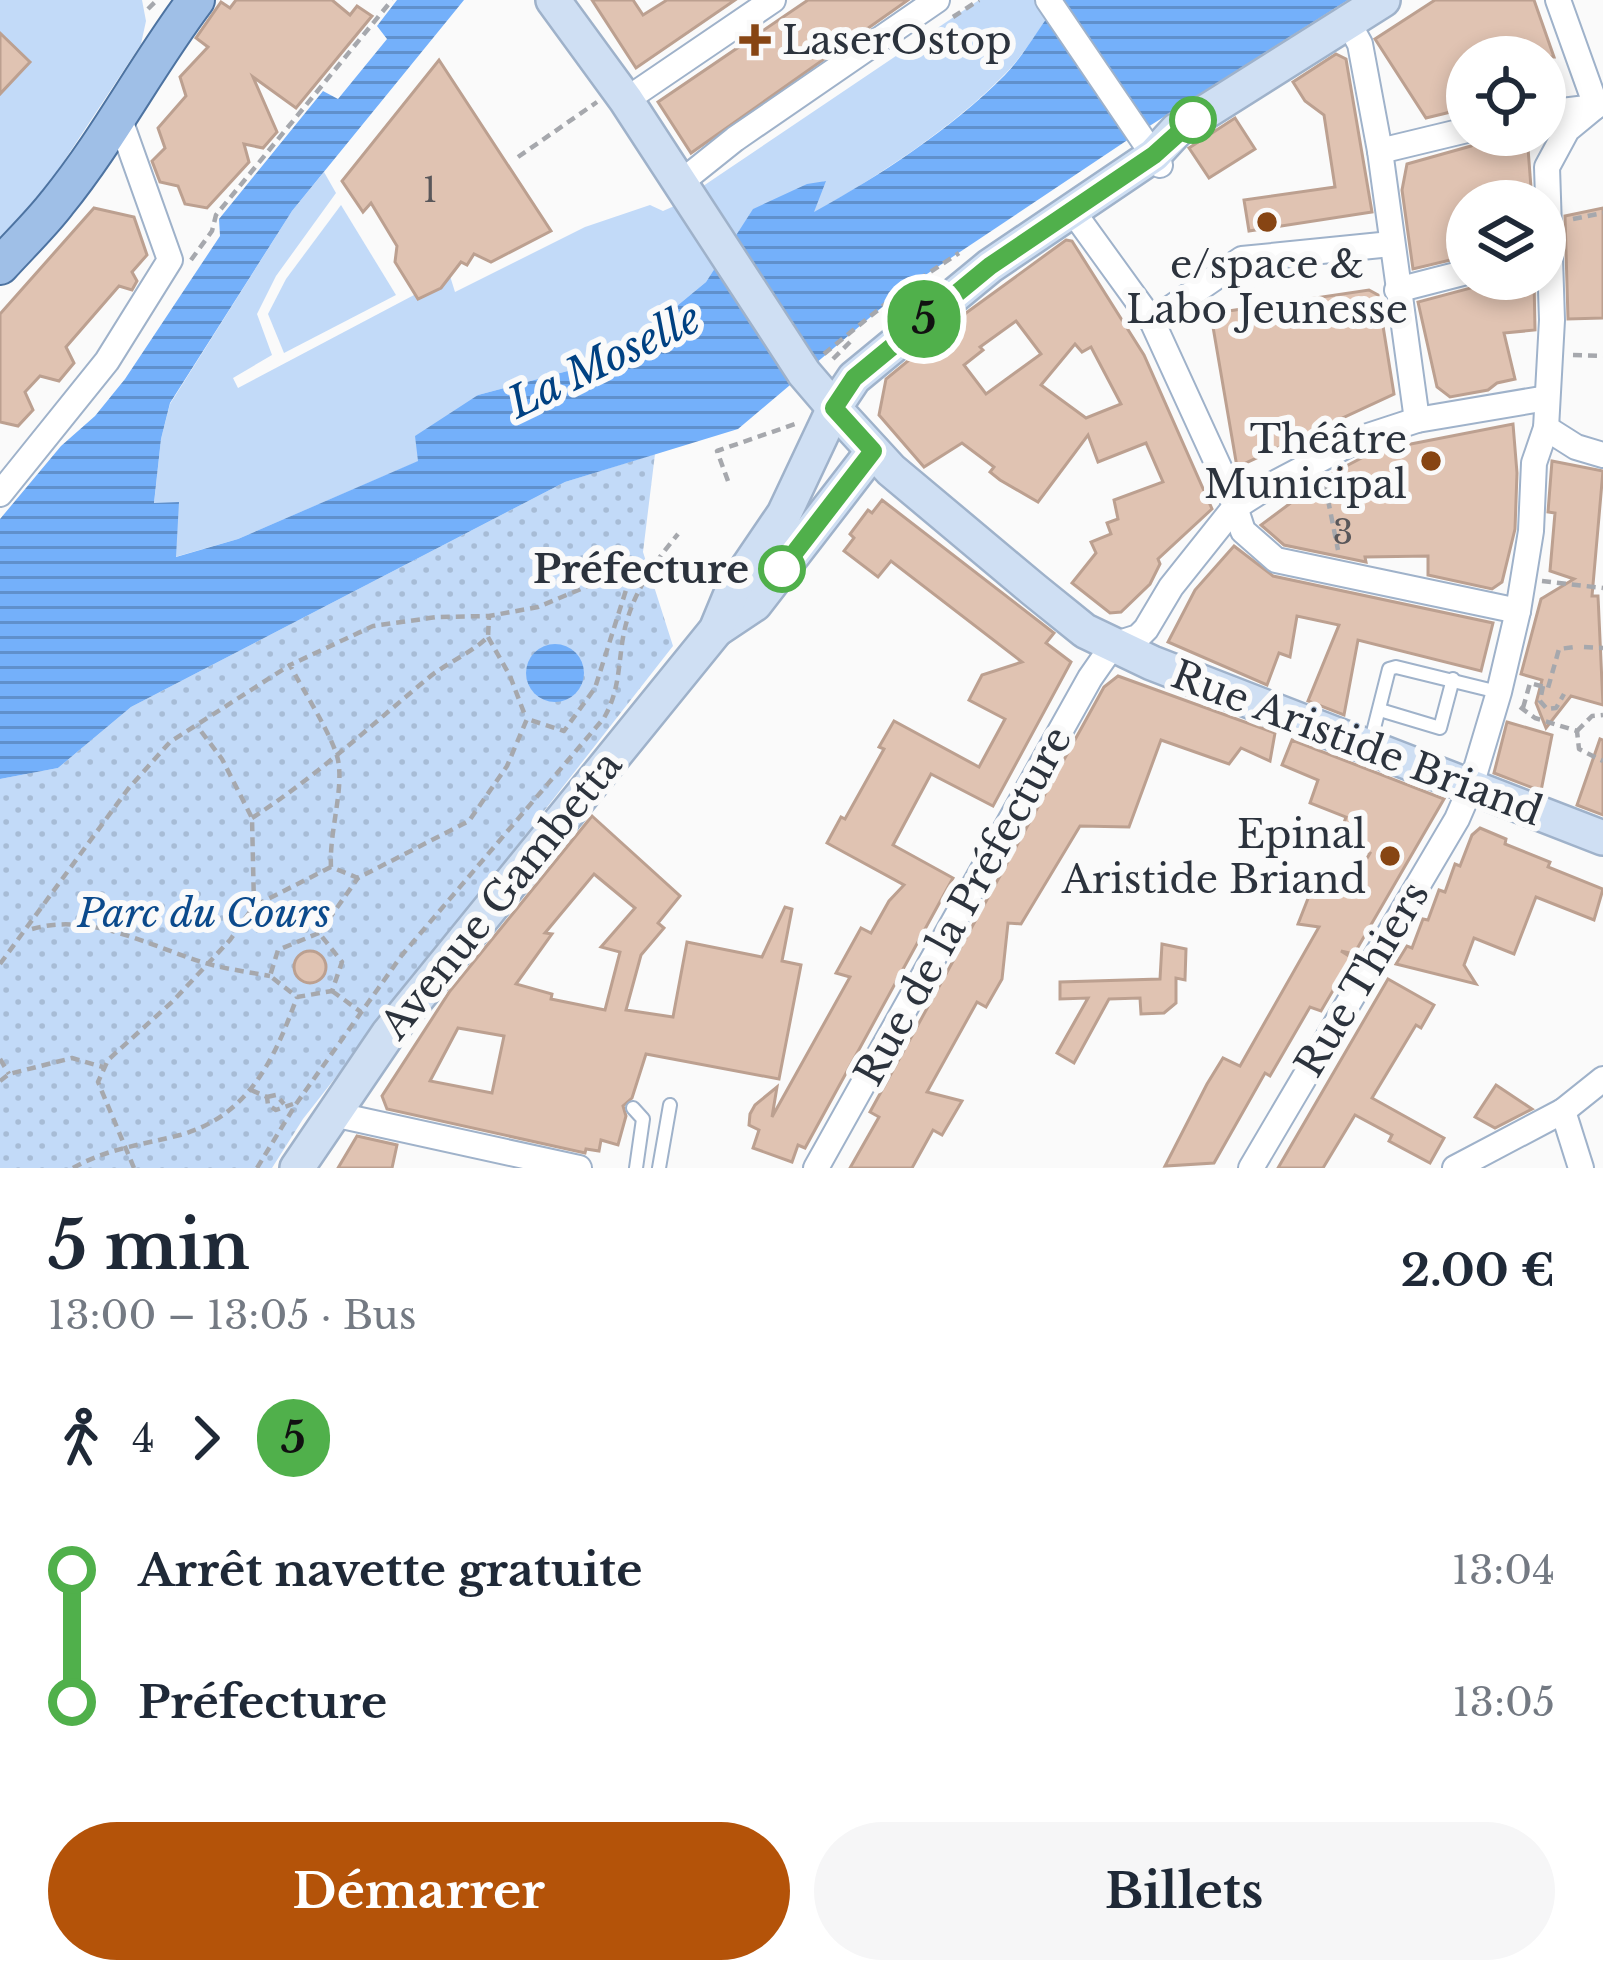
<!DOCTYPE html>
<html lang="fr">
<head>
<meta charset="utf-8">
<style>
	body { margin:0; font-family:"Libre Baskerville",serif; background:#f6f6f7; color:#1f2937; height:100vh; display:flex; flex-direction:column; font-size:45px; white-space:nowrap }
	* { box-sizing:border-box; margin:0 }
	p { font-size:39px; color:#747a83 }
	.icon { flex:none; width:66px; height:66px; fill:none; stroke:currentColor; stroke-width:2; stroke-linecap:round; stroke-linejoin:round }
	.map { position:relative; height:1168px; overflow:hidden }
	.side { display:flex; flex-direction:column; background:#fff; flex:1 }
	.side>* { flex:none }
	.badge { padding:0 24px; border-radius:39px; font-size:42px; line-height:78px }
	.buttons { position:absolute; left:1446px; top:36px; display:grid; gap:24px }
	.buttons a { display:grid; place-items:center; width:120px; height:120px; border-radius:50%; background:#fff; box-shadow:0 6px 18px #0003; font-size:60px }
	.map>.badge { position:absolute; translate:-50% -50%; box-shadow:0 0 0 6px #fff }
	.legs { display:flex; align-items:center; gap:18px; height:132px; padding:0 48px; font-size:39px }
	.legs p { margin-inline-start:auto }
	.summary { display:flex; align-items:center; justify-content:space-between; height:204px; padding:0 48px }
	h1 { font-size:66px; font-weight:700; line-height:90px }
	.cta { display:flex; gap:24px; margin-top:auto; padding:24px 48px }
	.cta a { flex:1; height:138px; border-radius:72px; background:#b45309; color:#fff; font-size:48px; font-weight:700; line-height:138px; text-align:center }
	.cta a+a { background:#f6f6f7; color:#1f2937 }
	ul { padding:0 48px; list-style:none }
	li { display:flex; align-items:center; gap:42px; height:132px; font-size:45px }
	li i { display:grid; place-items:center; width:18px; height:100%; margin:0 15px; background:currentColor }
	li i::after { content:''; width:30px; height:30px; margin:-15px; border:9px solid; border-radius:50%; background:#fff }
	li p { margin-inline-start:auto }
	li:first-child i { background:linear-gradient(#0000 50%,currentColor 0) }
	li:last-child i { background:linear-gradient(currentColor 50%,#0000 0) }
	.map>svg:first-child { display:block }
	.grass { fill:#c2daf8 }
	.park { fill:url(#park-dots) }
	.water { fill:url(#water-rules) }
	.building { fill:#e0c3b2; stroke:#bca090; stroke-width:3; fill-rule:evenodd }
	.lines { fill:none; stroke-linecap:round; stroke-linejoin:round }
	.lane-casing { stroke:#9fb2ca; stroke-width:16 }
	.street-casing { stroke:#9fb2ca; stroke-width:28 }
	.secondary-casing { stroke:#9fb2ca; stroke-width:38 }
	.primary-casing { stroke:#4d73a1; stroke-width:40 }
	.path { stroke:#a6a8ad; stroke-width:4.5; stroke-dasharray:9 6; stroke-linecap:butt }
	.lane { stroke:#fff; stroke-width:12 }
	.street { stroke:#fff; stroke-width:24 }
	.secondary { stroke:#cfdff3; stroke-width:33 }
	.primary { stroke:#9fbfe7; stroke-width:36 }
	.line-1-casing { stroke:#fff; stroke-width:27 }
	.line-1 { stroke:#50b04b; stroke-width:18 }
	.poi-dot { fill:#874513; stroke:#fafafa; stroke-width:4.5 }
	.stop-1-dot { fill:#fff; stroke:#50b04b; stroke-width:6 }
	.labels { text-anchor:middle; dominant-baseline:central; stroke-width:12; stroke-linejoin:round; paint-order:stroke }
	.number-label { font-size:33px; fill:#59575a }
	.poi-label { font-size:39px; fill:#2c333d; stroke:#fafafa; text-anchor:end }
	.stop-label { font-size:39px; font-weight:bold; fill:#2c333d; stroke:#fafafa; text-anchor:end }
	.street-label { font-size:39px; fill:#2c333d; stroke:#fafafa }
	.park-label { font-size:39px; font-style:italic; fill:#0b4a8c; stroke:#fafafa }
	.water-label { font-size:42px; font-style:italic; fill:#004182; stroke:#fafafa }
</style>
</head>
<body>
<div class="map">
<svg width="1603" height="1168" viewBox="0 0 1603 1168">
	<defs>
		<pattern id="park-dots" width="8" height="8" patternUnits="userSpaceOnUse" patternTransform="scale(3)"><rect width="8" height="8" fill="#c2daf8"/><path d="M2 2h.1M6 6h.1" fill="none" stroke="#a7bcd6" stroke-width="1.8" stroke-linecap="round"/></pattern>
		<pattern id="water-rules" width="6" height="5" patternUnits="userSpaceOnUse" patternTransform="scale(3)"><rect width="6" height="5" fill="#74b0fa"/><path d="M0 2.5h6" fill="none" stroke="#5f90cc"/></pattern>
	</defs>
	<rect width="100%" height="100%" fill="#fafafa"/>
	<g class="grass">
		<path d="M0,0h142l4,21 -5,23 -102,155 -39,43v-149l30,-31 -30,-29z"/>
		<path d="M979,0h82c-20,24 -33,50 -55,73 -52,54 -129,104 -194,141l13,-33 -71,28 -48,73 -57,47 -59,36 -112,30 -59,66 -181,78 -63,18 -21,-53 7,-65 9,-35 122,-193 32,-39 12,21 -60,83 -19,38 15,41 -39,23 5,10 212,-112 5,16 130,-65 65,-22 13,6 9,-4z"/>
		<path d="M341,205l55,90 -112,58 -16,-39 18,-35z"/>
	</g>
	<path class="park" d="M655,454l-12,98 30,94 -370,473 -31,49h-272v-389l58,-11 73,-61 434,-225z"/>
	<g class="water">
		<path d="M397,0h67l-172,211 -122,192 -9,36 -7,64 25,-1 -3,55 62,-18 180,-78 -3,-25 63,-41 112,-30 59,-36 57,-47 47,-73 54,-25 19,-3 -12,31c67,-37 136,-82 191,-137 22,-23 35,-51 56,-75h287l-219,139 -229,153 -162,137 -173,53 -434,225 -73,61 -58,11v-260l61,-73 34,-30 30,-37 95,-143 -1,-17 104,-128 15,8 49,-60 -10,-13z"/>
		<circle cx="555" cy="673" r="29"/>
	</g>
	<g class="building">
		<path d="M236,0h96l18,15 7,-9 15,10 -76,92 -43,-31 24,55 -14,16 -19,-4 5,18 -42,46 -22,-4 -7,-18 -18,-4 -8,-21 13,-13 -7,-20 28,-32 -6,-19 28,-30 -12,-9 25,-36 9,6z"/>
		<path d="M592,0h41l10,15 24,-15h68l-99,68z"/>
		<path d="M808,0h100l-217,153 -33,-51z"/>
		<path d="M1435,0h99l20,57h-87v51l-41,10 -51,-79z"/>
		<path d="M0,33l30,29 -30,32z"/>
		<path d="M1336,54l10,5 26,153 -123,19 -5,-31 91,-13 -11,-72 -19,-14 -12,-19z"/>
		<path d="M439,60l112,171 -60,31 -17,-8 -7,11 -6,-3 -20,26 -23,11 -23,-37 2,-16 -26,-43 -8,9 -21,-31z"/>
		<path d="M1235,118l20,31 -46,29 -20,-30z"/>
		<path d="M1527,135l5,66h-65v55l-54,13 -11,-79 5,-26 64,-18 9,-6z"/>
		<path d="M94,208l40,9 13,38 -15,17 5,9 -5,9 -13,-4 -53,61 8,16 -15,18 -19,-5 -15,16 8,18 -15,16 -18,-4v-108z"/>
		<path d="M1603,208v110l-35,1 -3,-103z"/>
		<path d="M1066,240l6,1 72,114 68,154 -54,50 2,5 -10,20 -29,28 -11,1 -38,-30 24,-30 -5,-11 20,-8 -4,-11 11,-4 -4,-19 49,-18 -17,-39 -48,19 -10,-27 -50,67 -38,-22 -10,-8 4,-5 -32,-24 -38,24 -45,-52 7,-36 80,-66zM1016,321l25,33 -55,40 -22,-29 19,-15 -3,-3zM1075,344l7,8 9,-5 30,57 -35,14 -45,-33z"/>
		<path d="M1482,279h52l1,51 -31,3 11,46 -18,4 -9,7 -38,7 -13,-10 -19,-85 53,-14z"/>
		<path d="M1369,290l9,5 16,99 -157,73 -25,-146 10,-9z"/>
		<path d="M1513,424l4,49 -2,56 -13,53 -10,7 -64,-14v-19l-63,1 1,5 -82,-17 -23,-20 66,-49 48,-25z"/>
		<path d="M1552,461l51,10 -11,125h6l5,109 -32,-9 -25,32 -10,-25 6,-23 -21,-6 20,-75 33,-20 -24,-8 5,-58 -7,-1z"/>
		<path d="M882,500l172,133 -8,10 25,19 -78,144 -62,-32 -38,71 60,33 -148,270 -7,-3 -6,17 -39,-14 6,-18 -10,-5 1,-11 5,-9 22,-18 -5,30 78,-140 -14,-4 25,-45 10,5 18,-32 15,-16 -77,-42 14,-26 4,2 39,-70 -5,-2 15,-26 85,46 26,-48 -36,-19 13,-25 40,-13 -131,-101 -13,16 -34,-26 10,-13 -4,-4 18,-24 4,3z"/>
		<path d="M1234,546l39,30 220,47 -12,48 -123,-31 -14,75 -36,-14 31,-76 -42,-9 -7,41 -11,-4 -12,32 -99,-43 27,-52z"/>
		<path d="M1118,676l157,57 -5,28 -29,-13 -12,16 -68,-24 -32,87 -49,-1 -59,98 -13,-1 -6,56 -16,28 -9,-5 -50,90 35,9 -20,34 -9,-5 -21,38h-62l29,-51 -9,-5 234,-425z"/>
		<path d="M1507,722l45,13 -11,56 -47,-18z"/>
		<path d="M1600,739l3,1v75l-26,-10z"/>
		<path d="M1292,740l152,59 -90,155 -13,-3 11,7 -31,53 -11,-4 -40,69 -5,-3 -51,90 -49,3 42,-82 16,-26 17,8 79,-139 -21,-3 20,-51 33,13 19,-33 -31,-16 7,-20 -36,-14 8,-23 -36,-15z"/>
		<path d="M592,816l88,80 -22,27 6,5 -23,27 -15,55 47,7 14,-75 75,15 23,-50 7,2 -10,52 19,4 -22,114 -133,-25 -14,44 -9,8 3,10 -8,29 -17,-5 -2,11 -13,-2 -1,4 -198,-44 -5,-13 68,-105zM594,874l41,34 -34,39 19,5 -15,58 -54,-11 1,-5 -36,-10 36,-50 -7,-1zM458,1028l46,8 -12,57 -62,-12z"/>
		<path d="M1480,828l26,11 -1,5 45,18 -2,5 55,22 -9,31 -58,-23 -22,57 -40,-16 -10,27 12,19 -80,-20 11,-18 5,2 11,-29 5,1 11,-30 6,2 10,-28 5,2 12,-31z"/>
		<path d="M1162,944l24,5 -1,31 -9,-2v25l-12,10 -23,1 -1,-16 -31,1 -35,64 -17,-10 31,-55 -28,1v-17l100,-3z"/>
		<circle cx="310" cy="967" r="16"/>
		<path d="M1388,979l46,26 -13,23 -5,-3 -44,73 72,40 -14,25 -41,-22 3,-6 -37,-20 -32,53h-45z"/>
		<path d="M1496,1085l36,24 -37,19 -20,-11z"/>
		<path d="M357,1136l40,9 -5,23h-54z"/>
	</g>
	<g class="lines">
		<defs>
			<g id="lane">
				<path d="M1380,710l60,18 13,-49"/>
				<path d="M1370,744l19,-75 7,-2 102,25"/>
				<path d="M633,1108l10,11 -7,49"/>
				<path d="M659,1168l11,-63"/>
			</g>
			<g id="street">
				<path d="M1048,0l112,165"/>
				<path d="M1348,22l12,22 20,107 37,269"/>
				<path d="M626,100l147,-100"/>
				<path d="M1545,113l50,-6"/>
				<path d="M1380,151l87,-21"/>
				<path d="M680,183l55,-44 202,-139"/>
				<path d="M1071,209l81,112 77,168 14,42 33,29 242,51"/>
				<path d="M1397,290l70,-18"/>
				<path d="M1152,321l90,-62 149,-15"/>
				<path d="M1546,428l30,19 27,8"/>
				<path d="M0,494l107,-133 63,-101 -51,-143"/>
				<path d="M1563,1111l18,57"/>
				<path d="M333,1114l246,54"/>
				<path d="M816,1168l274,-490 23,-33 25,-8 8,-8 25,-42 63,-79 30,-19 95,-50 58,-19 130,-22"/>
				<path d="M1251,1168l206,-349 13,-30 29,-97 19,-81 13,-80 3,-68 12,-35 6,-108 -5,-153 20,-37 29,-24 -38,-106"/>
				<path d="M1455,1168l108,-57 40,-32"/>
			</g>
			<g id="secondary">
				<path d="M553,0l73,100 178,273 30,35 57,62 142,119 52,42 67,32 451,175"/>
				<path d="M716,630l39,-26 118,-153"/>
				<path d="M297,1168l91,-134 328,-404 17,-41 51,-75 50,-106 20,-30 136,-112 164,-111 23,-25 206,-130"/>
			</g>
			<path id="primary" d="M0,266c19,-21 40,-41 57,-63 52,-64 90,-138 139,-203"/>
		</defs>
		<use href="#lane" class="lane-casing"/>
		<use href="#street" class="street-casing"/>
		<use href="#secondary" class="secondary-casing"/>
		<use href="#primary" class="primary-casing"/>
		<g class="path">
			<path d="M148,9l9,-9"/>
			<path d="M953,17l26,-17"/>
			<path d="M518,157l79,-55"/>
			<path d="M1573,219l30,-6"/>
			<path d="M191,260l21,-29 4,-16 176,-215"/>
			<path d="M824,354l76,-62 59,-39"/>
			<path d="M1573,355l30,1"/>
			<path d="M833,359l17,-17"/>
			<path d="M728,481l-11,-30 78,-27"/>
			<path d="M1325,485l13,65"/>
			<path d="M600,581l17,1 9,8 -31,98 -31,43 -37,-12 -20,47 -38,55 -111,57 -27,-11c-2,-35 13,-77 7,-107 -5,-24 -36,-71 -48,-95l83,-39 64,-9 52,-1 49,-9z"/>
			<path d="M1542,581l61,7"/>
			<path d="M488,637l22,39 16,42"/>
			<path d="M1584,647l19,1"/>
			<path d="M1543,686l-3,15 7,8 9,-1 8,-14"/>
			<path d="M1520,707l15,11 42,13 2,18 24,12"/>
			<path d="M1523,708l7,-25 18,5 11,-39 15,-2"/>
			<path d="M1577,731l15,-15 11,-1"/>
			<path d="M252,818c64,-41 117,-91 175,-139 19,-16 43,-25 61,-42l1,-20"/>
			<path d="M256,905l75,-38"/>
			<path d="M32,929c59,-17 117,17 173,34 21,6 43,9 65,13"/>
			<path d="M319,933l-41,17 -8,26 27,21 35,-6 10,-29 -23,-29 39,-55"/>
			<path d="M0,964l128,-175 42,-47 120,-77"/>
			<path d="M332,991l29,21"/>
			<path d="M0,1059l9,15"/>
			<path d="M0,1081l9,-7 63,-16 31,9"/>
			<path d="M251,1090l16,7 1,8 8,5 17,-6"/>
			<path d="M267,1097l9,-2 8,9"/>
			<path d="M73,1168c35,-20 69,-23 107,-33 69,-19 95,-77 117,-138"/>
			<path d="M134,1168l-36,-86 10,-22 65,-59 57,-61 24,-34 -2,-88 -30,-59 -25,-33"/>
			<path d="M257,1168l39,-64 106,-149 202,-237c14,-25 14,-45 18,-74 6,-44 28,-76 56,-110"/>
		</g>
		<use href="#lane" class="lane"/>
		<use href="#street" class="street"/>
		<use href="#secondary" class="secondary"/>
		<use href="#primary" class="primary"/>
	</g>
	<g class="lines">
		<defs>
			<path id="line-1" d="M782,569l91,-118 -39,-43 20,-30 136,-112 164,-111 39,-35"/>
		</defs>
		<use href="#line-1" class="line-1-casing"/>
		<use href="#line-1" class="line-1"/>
	</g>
	<g class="poi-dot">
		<path d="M749 22h12v12h12v12h-12v12h-12v-12h-12v-12h12z"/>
		<circle cx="1267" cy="222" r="12"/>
		<circle cx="1431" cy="461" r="12"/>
		<circle cx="1390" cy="856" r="12"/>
	</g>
	<g class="stop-1-dot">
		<circle cx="1193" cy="120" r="21"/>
		<circle cx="782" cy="569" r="21"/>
	</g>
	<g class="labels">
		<g class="number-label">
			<text x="430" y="190">1</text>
			<text x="1343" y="532">3</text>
		</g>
		<g class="poi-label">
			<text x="782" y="40" text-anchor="start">LaserOstop</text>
			<text x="1267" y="264" text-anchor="middle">e/space &amp;<tspan x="1267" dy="45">Labo Jeunesse</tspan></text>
			<text x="1407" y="439">Théâtre<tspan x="1407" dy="45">Municipal</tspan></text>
			<text x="1366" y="834">Epinal<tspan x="1366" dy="45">Aristide Briand</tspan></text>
		</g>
		<g class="stop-label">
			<text x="749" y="569">Préfecture</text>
		</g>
		<g class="street-label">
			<text transform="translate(1357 743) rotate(21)">Rue Aristide Briand</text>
			<text transform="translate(501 895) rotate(-51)">Avenue Gambetta</text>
			<text transform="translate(963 906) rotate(-61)">Rue de la Préfecture</text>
			<text transform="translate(1362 979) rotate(-59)">Rue Thiers</text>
		</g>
		<g class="park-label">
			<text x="204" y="913">Parc du Cours</text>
		</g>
		<g class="water-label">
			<text transform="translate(604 360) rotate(-26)">La Moselle</text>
		</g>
	</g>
</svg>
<div class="buttons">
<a><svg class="icon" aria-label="locate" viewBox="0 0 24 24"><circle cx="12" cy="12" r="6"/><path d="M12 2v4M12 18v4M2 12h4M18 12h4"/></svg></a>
<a><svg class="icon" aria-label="layers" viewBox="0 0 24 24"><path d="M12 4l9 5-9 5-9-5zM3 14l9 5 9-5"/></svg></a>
</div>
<b class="badge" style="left:924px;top:319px;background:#50b04b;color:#111">5</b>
</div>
<section class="side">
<div class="summary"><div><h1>5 min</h1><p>13:00 – 13:05 · Bus</p></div><b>2.00 €</b></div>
<div class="legs"><svg class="icon" aria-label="walk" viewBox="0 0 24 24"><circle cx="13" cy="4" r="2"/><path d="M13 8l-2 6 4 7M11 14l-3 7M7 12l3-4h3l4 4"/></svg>4<svg class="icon" aria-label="forward" viewBox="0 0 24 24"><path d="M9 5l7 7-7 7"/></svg><b class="badge" style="background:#50b04b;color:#111">5</b></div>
<ul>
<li><i style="color:#50b04b"></i><b>Arrêt navette gratuite</b><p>13:04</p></li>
<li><i style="color:#50b04b"></i><b>Préfecture</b><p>13:05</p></li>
</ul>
<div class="cta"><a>Démarrer</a><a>Billets</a></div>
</section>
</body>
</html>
